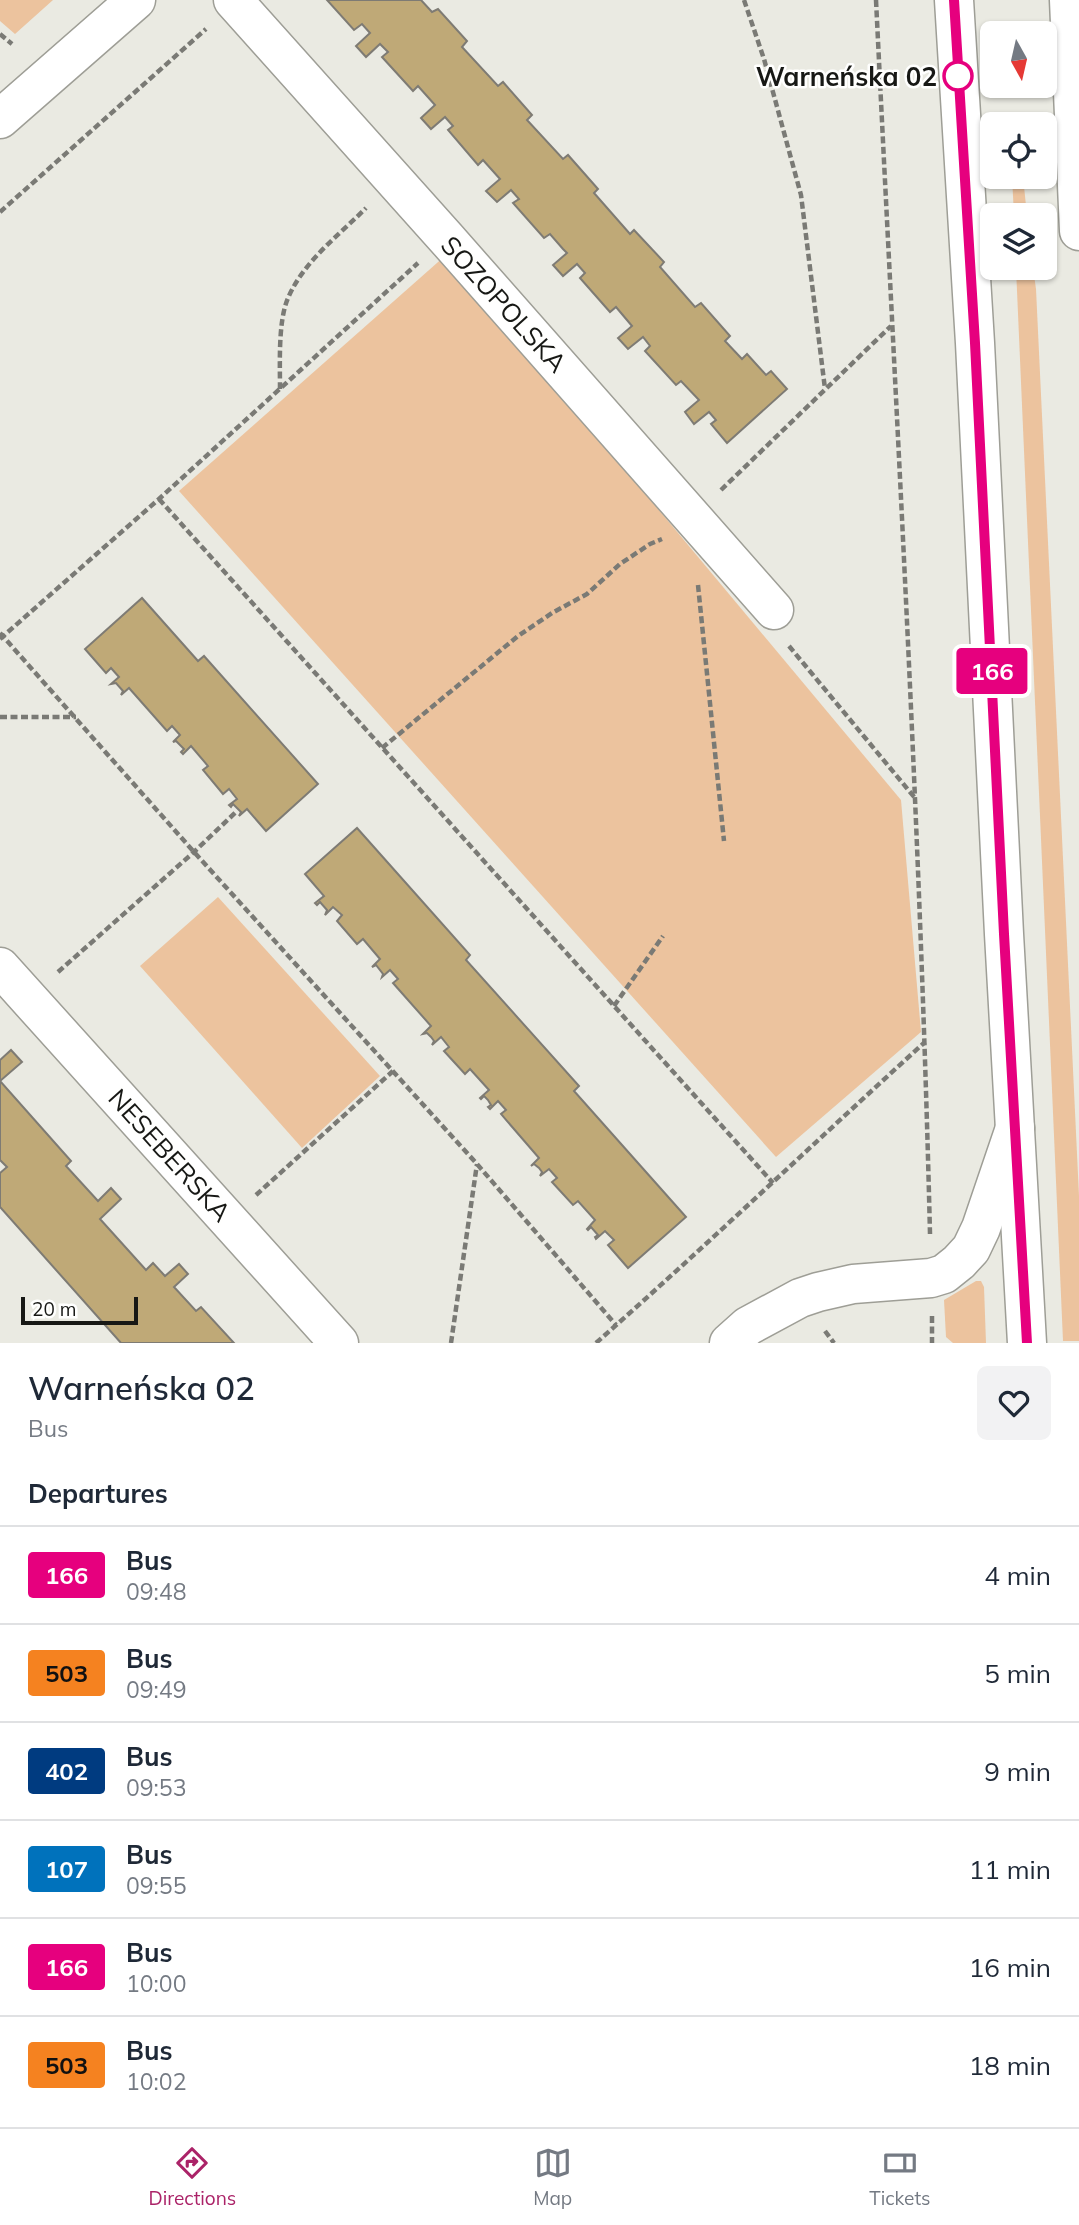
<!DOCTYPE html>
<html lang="en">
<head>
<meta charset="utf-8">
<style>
	body { margin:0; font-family:Mulish,sans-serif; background:#f2f2f3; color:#1f2937; height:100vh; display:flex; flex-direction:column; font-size:26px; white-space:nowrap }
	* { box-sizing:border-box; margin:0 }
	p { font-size:23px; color:#747a83 }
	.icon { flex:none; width:38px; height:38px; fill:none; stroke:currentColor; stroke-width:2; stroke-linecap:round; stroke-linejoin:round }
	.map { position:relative; height:1343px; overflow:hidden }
	.sheet { display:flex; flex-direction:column; background:#fff; flex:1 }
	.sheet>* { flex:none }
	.badge { padding:0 14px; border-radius:5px; font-size:24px; line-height:46px }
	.needle { width:46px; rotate:172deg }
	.controls { position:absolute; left:980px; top:21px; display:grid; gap:14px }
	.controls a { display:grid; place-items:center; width:77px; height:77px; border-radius:10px; background:#fff; box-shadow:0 2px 5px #0004; font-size:35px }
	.scale { position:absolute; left:21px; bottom:18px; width:117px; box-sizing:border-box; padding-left:7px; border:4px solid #171815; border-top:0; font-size:19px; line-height:24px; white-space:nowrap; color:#171815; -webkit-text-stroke:5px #fffffe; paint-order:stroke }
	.map>.badge { position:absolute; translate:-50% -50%; box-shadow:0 0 0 4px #fff }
	h2 { padding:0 28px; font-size:26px; line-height:63px }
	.round { display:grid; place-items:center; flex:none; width:74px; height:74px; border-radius:10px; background:#f2f2f3 }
	.headline { display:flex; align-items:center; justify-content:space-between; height:119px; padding:0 28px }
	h1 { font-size:33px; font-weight:600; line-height:52px }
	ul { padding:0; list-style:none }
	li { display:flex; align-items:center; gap:21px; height:98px; padding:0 28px; border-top:2px solid #e0e1e3 }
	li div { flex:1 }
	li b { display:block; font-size:26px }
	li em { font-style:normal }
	li .badge { min-width:77px; font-weight:700; text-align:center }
	.menu { display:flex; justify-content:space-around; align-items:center; height:98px; border-top:2px solid #e0e1e3; background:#fff; font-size:19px; color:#747a83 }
	.menu a { display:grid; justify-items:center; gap:4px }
	.menu .on { color:#ab2368 }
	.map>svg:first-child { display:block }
	.green { fill:#ecc39e }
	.building { fill:#bfa977; stroke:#7e7b74; stroke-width:2 }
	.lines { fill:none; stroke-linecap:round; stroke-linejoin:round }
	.street-casing { stroke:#9e9e96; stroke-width:41 }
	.primary-casing { stroke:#9e9e96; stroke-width:41 }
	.path { stroke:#7a7a75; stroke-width:4.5; stroke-dasharray:7 3.5; stroke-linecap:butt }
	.street { stroke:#fff; stroke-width:38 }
	.primary { stroke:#fff; stroke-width:38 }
	.line-casing { stroke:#fff; stroke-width:16 }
	.line { stroke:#e6007e; stroke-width:10 }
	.stop-dot { fill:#fff; stroke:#e6007e; stroke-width:3.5 }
	.labels { text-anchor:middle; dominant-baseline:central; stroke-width:5; stroke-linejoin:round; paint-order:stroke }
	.stop-label { font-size:26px; font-weight:bold; fill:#171815; stroke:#fffffe; text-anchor:end }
	.street-label { font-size:26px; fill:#171815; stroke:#fffffe }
</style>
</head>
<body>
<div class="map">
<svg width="1079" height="1343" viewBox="0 0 1079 1343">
	<rect width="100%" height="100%" fill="#eaeae2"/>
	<g class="green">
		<path d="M0,0h53l-38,34 -15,-13z"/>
		<path d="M1012,177h11l4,38h-13z"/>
		<path d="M446,255l455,545 20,232 -145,125 -597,-666z"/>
		<path d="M1016,268h17l3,21 43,907v145h-16z"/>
		<path d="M218,897l162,179 -78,72 -162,-182z"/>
		<path d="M976,1281h5l3,6 2,56h-33l-7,-6 -2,-37z"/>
	</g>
	<g class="building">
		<path d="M327,0h94l11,12 6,-3 29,32 -5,6 36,39 5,-4 29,33 -5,5 36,39 5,-4 30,34 -4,4 36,41 4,-4 30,32 -4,5 35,40 6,-4 29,33 -5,5 17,18 5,-5 19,21 5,-4 16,18 -60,54 -16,-19 5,-4 -7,-8 -15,12 -9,-12 14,-12 -18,-19 -5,4 -31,-34 5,-5 -7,-9 -15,12 -10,-11 14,-12 -16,-19 -6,5 -30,-34 5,-5 -8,-9 -14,12 -10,-11 14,-12 -4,-4 -13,-15 -6,4 -31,-35 6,-4 -8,-9 -14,12 -11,-11 14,-12 -17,-19 -5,5 -30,-35 5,-4 -8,-9 -14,12 -10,-11 14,-13 -17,-19 -5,5 -31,-34 6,-5 -8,-8 -14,13 -10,-11 14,-13 -8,-9 -8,6z"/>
		<path d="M142,598l56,63 6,-5 114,128 -52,47 -19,-22 -8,7 2,-4 -8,-8 -2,3 -2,-2 8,-6 -8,-10 -6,5 -20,-24 5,-4 -17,-20 -8,8 -2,-2 3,-3 -8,-8 -3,1 7,-7 -8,-9 -5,5 -38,-43 -8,7 2,-4 -7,-8 -5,1 8,-7 -8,-9 -5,5 -21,-24z"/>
		<path d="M357,828l113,127 -4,5 113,126 -5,5 112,126 -58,51 -20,-23 6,-5 -9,-9 -9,8 -1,-2 3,-2 -7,-8 -3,3 -1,-1 8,-9 -17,-19 -5,4 -21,-23 5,-4 -8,-9 -9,7 2,-4 -3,-4 -5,-4 -3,2 8,-8 -38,-44 5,-4 -8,-9 -8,8 -2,-2 3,-2 -3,-5 -4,-4 -3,3 -1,-1 9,-8 -19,-21 -5,5 -21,-23 5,-4 -8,-10 -9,8 2,-4 -3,-4 -4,-4 -4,1 8,-8 -38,-43 5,-4 -8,-9 -8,7 1,-3 -7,-9 -4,2 8,-8 -17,-20 -6,5 -20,-23 5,-6 -9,-8 -8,8 2,-5 -7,-8 -3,3 -2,-2 9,-7 -19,-22z"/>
		<path d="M11,1050l11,12 -22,19 71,80 -5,5 32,35 13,-13 10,11 -21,20 46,51 7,-7 12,13 14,-12 9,10 -14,13 22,24 5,-4 33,36h-113l-121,-136v-34l7,-6 -7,-7v-100z"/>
	</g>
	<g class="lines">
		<defs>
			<g id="street">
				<path d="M233,0l213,238 328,372"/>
				<path d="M0,119l136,-119"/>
				<path d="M0,967l339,376"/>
				<path d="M729,1343l19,-17 52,-28 18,-6 35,-8 78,-6 13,-4 15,-12 12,-13 10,-21 34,-100"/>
			</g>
			<g id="primary">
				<path d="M954,0l21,343 29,591 23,409"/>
				<path d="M1069,0l10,231"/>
			</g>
		</defs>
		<use href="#street" class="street-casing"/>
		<use href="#primary" class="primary-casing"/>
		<g class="path">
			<path d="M744,0l20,59 37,136 24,194"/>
			<path d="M876,0c20,411 44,822 54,1234"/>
			<path d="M0,34l12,10"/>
			<path d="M0,212l206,-183"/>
			<path d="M280,389c0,-26 -2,-68 8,-91 16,-37 50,-62 78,-90"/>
			<path d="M721,490l170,-164"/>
			<path d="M159,499l614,684"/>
			<path d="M698,585l26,256"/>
			<path d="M0,633l194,219 283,312 139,161"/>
			<path d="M0,639l159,-140 259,-236"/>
			<path d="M789,646l126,152"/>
			<path d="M0,717h76"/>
			<path d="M382,748l136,-112 34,-23 35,-19 33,-30 30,-20 12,-5"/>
			<path d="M58,972l136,-120 43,-41"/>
			<path d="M614,1006l49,-70"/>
			<path d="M256,1195l137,-124"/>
			<path d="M932,1316v27"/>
			<path d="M825,1331l9,12"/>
			<path d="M451,1343l26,-179"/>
			<path d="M596,1343c112,-99 219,-201 329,-301"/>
		</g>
		<use href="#street" class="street"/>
		<use href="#primary" class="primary"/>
	</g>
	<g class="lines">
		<defs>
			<path id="line" d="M954,0l21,343 29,591 23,409"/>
		</defs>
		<use href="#line" class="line-casing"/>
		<use href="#line" class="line"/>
	</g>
	<circle class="stop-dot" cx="958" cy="76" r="14"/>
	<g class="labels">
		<g class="stop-label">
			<text x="937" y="76">Warneńska 02</text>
		</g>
		<g class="street-label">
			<text transform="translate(504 304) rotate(48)">SOZOPOLSKA</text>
			<text transform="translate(170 1155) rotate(48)">NESEBERSKA</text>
		</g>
	</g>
</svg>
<div class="controls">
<a><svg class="needle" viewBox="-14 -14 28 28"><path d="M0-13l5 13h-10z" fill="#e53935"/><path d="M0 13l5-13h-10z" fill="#747a83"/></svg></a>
<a><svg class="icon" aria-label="locate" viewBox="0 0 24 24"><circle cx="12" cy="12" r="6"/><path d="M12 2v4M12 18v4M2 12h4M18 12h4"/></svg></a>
<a><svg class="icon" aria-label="layers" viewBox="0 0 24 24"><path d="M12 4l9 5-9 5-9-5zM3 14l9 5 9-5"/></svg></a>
</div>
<div class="scale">20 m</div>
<b class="badge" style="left:992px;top:671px;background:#e6007e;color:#fff">166</b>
</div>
<section class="sheet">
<div class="headline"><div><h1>Warneńska 02</h1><p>Bus</p></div><a class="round"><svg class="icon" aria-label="heart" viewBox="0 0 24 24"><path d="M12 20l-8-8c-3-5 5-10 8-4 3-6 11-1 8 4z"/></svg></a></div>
<h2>Departures</h2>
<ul>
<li><span class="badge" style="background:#e6007e;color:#fff">166</span><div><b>Bus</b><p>09:48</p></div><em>4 min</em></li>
<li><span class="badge" style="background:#f58220;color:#111">503</span><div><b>Bus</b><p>09:49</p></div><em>5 min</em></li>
<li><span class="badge" style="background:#003b80;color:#fff">402</span><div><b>Bus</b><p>09:53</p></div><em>9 min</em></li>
<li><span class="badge" style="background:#0072bc;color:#fff">107</span><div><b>Bus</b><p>09:55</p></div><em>11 min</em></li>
<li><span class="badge" style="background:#e6007e;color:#fff">166</span><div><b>Bus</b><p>10:00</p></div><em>16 min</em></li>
<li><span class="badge" style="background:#f58220;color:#111">503</span><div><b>Bus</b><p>10:02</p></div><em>18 min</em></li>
</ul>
</section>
<nav class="menu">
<a class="on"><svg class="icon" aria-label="directions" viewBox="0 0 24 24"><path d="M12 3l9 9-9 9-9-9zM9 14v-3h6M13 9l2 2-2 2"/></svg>Directions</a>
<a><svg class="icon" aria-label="map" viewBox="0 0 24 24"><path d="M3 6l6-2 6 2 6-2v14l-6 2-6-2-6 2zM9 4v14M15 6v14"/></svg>Map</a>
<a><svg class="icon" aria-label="tickets" viewBox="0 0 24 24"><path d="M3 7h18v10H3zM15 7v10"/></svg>Tickets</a>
</nav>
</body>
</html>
